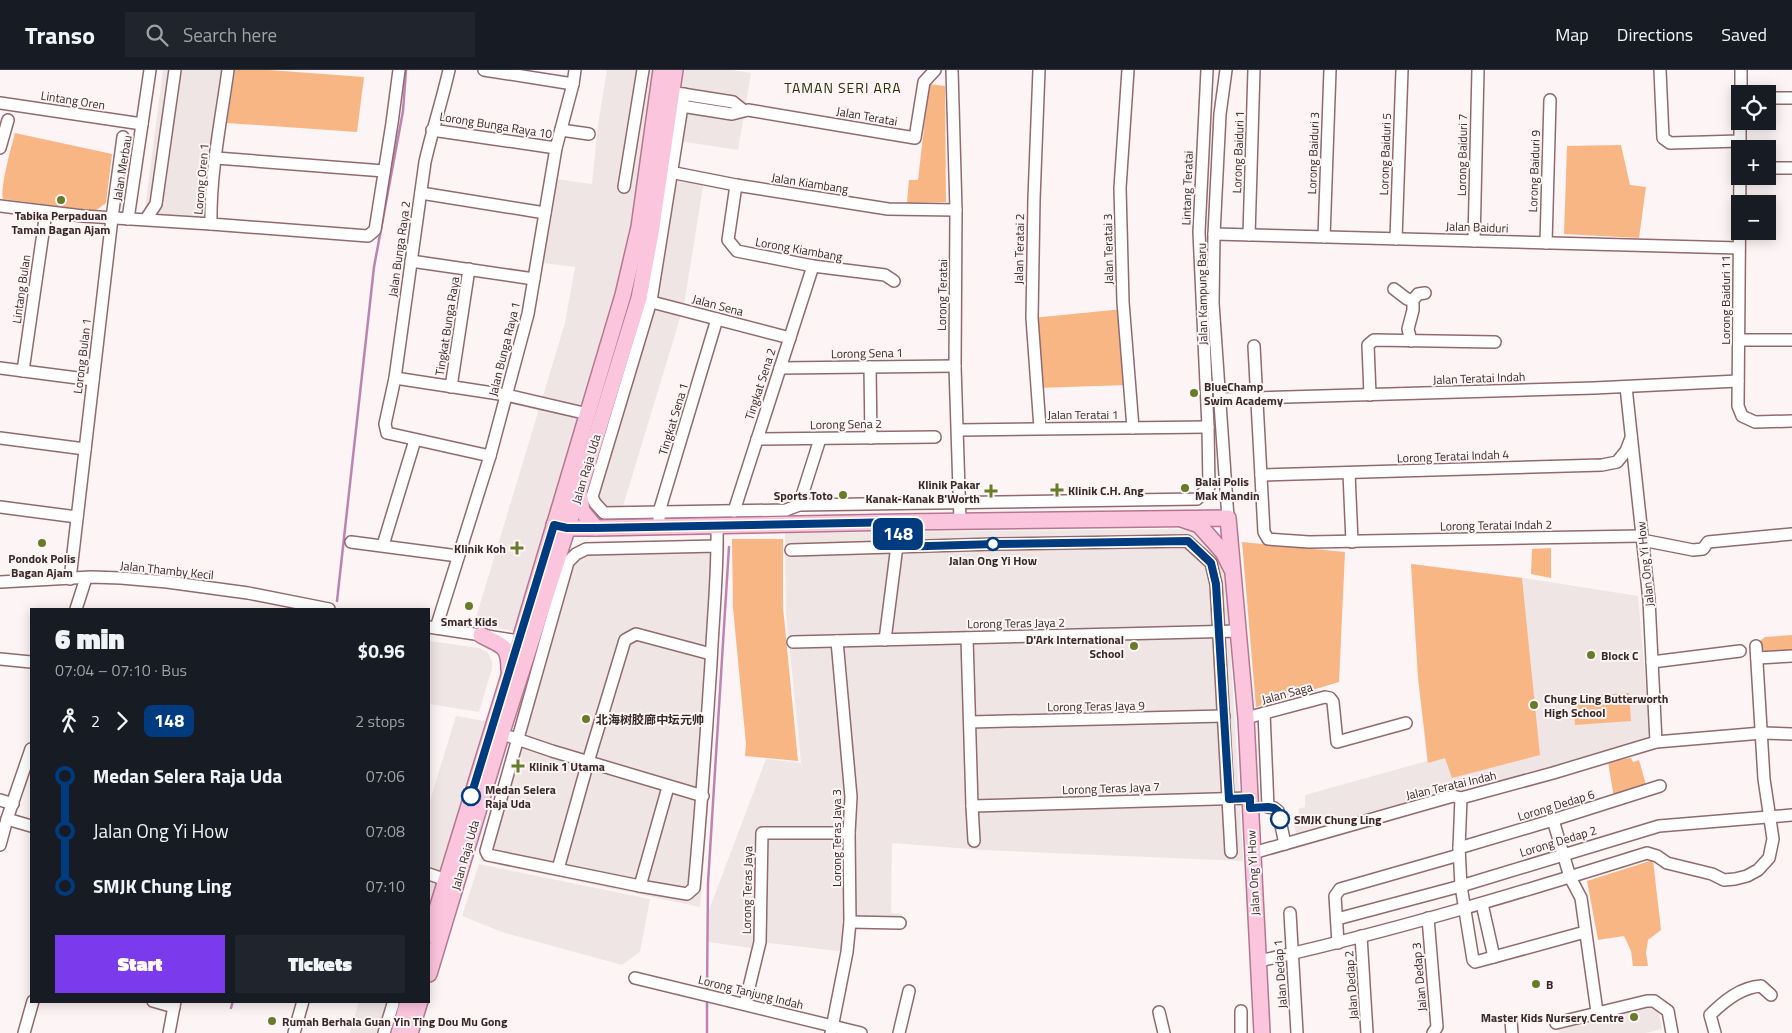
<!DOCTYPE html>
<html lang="en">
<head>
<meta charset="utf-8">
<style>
	body { margin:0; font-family:"Titillium Web","Noto Sans SC",sans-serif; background:#20242c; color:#f1f3f6; height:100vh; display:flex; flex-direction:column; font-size:19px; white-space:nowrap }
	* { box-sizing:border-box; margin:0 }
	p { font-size:16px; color:#9ea1a6 }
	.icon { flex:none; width:28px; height:28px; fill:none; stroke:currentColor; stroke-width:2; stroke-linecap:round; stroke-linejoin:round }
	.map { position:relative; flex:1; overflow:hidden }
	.details { position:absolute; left:30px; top:538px; width:400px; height:395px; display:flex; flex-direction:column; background:#171b24; border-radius:0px; box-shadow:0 2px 12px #0003 }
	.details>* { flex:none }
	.badge { padding:0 10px; border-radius:8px; font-size:18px; line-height:32px }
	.fabs { position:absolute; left:1731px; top:15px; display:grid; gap:10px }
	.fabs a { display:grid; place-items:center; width:45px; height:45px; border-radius:0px; background:#171b24; box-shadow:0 2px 12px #0003; font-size:25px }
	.map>.badge { position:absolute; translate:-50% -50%; box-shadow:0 0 0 2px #fff }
	.legs { display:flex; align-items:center; gap:8px; height:55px; padding:0 25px; font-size:16px }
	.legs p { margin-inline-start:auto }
	.headline { display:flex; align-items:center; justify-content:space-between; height:85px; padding:0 25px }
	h1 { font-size:28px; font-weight:800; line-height:38px }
	.cta { display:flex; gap:10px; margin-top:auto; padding:10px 25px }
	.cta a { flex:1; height:58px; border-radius:0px; background:#7c3aed; color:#fff; font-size:20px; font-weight:800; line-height:58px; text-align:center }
	.cta a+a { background:#20242c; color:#f1f3f6 }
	ul { padding:0 25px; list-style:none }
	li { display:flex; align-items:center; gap:18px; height:55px; font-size:19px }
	li i { display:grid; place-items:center; width:8px; height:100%; margin:0 6px; background:currentColor }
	li i::after { content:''; width:12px; height:12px; margin:-6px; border:4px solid; border-radius:50%; background:#171b24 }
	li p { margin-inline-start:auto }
	li:first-child i { background:linear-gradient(#0000 50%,currentColor 0) }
	li:last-child i { background:linear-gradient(currentColor 50%,#0000 0) }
	header { display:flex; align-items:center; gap:30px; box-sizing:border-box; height:70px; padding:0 25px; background:#171b24; border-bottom:1px solid #363941 }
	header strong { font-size:24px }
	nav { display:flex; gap:28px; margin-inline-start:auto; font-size:18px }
	.search { width:350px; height:45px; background:#20242c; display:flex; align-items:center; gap:12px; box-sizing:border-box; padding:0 18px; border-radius:0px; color:#9ea1a6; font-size:19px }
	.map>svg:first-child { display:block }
	.built { fill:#f0e5e5 }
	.green { fill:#f9b685 }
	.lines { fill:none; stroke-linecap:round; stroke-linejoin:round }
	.stream { stroke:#bd84b2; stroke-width:2.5 }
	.minor-casing { stroke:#916a6d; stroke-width:14 }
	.major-casing { stroke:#b5768f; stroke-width:18 }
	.minor { stroke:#fff; stroke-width:11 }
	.major { stroke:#fbc5dd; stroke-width:15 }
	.line-1-casing { stroke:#fff; stroke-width:11 }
	.line-1 { stroke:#003b80; stroke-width:8 }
	.poi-dot { fill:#687b2a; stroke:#fdf4f5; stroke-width:2 }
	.stop-1-dot { fill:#fff; stroke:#003b80; stroke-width:2.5 }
	.labels { text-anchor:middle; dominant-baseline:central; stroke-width:4; stroke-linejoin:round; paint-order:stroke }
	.street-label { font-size:12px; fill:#39292a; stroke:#fdf4f5 }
	.poi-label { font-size:12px; font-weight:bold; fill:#39292a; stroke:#fdf4f5; text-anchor:start }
	.stop-label { font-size:12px; font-weight:bold; fill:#39292a; stroke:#fdf4f5; text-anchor:start }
	.neighbourhood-label { font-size:14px; letter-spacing:1px; fill:#28310b; stroke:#fdf4f5 }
</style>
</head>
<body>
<header>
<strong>Transo</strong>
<div class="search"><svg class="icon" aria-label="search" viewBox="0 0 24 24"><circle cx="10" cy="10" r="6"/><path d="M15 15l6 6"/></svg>Search here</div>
<nav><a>Map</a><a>Directions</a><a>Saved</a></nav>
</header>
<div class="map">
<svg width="1792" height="963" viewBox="0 0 1792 963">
	<rect width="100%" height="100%" fill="#fdf4f5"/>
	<g class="built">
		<path d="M163,0h62l-22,152 -59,-6z"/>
		<path d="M607,0h53l-23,159 -53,178 -70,224 -40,-7 91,-301 10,-56 -32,-4 13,-84 36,5 6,-59z"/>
		<path d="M684,0h47l20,3 -13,77 -65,-10z"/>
		<path d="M669,98l36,6 -21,131 -64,211h-18l-14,-11 59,-199z"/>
		<path d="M1197,459l28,32 18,300 -260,-11 -91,-7 -1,70 11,1v9l-52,-1 -3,30 -87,-10 -2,7 -50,-7 1,-32 57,-151 35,4 -15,-152 -1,-78z"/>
		<path d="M725,471l-16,257 -9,109 -220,-46 87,-305 19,-10z"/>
		<path d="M1411,494l113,14 114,18 12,137 -7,8 -79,23 -96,24 -171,48 -4,-14 8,-2 -3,-11 7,-2v-12l122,-34 -9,-84z"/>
		<path d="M429,571l50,7 9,5 4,9v6l-13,44 -50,-8z"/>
		<path d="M456,646l34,6 -61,203v-121z"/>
		<path d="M479,794l171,35 -10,53 -18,13 -120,-33 -40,-16z"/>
		<path d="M359,931h43l-4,7 -8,25h-40z"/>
		<path d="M1657,934l5,25 -16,4h-87l-1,-3z"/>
	</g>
	<g class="green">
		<path d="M235,0h34l95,7 -7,55 -130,-9z"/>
		<path d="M929,14l16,2 1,116 -39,1 2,-23h9z"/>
		<path d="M15,63l97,21 -6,49 -11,8 -92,-12c-3,-12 8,-51 12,-66z"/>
		<path d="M1621,75l9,40 16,2 -7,51 -75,-4 3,-88z"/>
		<path d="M1123,239l4,76 -90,3 -5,-70z"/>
		<path d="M732,469h51v68l15,154 -53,-5 1,-12 -13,-136z"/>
		<path d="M1242,472l103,10 -6,130 -83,25z"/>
		<path d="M1551,478v30l-20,-4 1,-25z"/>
		<path d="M1411,494l111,14 18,177 -88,23 -7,-20 -17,5 -10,-86z"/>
		<path d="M1792,565v17l-25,1 -7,-6v-6l5,-4z"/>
		<path d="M1629,623l2,28 -56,4 -2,-28z"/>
		<path d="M1631,688l2,4 6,-2 8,28 -33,10 -6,-36z"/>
		<path d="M1653,790l8,70 -13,10 -2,13 2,13h-15l-2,-15 -7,-15 -26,4 -11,-59z"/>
	</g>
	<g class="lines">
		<g class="stream">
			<path d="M337,531l37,-334 29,-156 3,-41"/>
			<path d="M707,921l1,-108 21,-336"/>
			<path d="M231,938l2,-7"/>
			<path d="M707,963v-32"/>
		</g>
		<defs>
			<g id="minor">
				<path d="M228,0c-7,51 -18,103 -17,154l157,12 7,-6 17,-107 7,-53"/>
				<path d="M449,0c-7,31 -17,61 -24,92l-30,216 -10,46 2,9 103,23"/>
				<path d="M484,0l89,14"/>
				<path d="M952,0l4,140 -1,156 5,155"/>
				<path d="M1039,0l-5,129 -2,119 8,110"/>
				<path d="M1128,0l-8,118 3,114 10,126"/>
				<path d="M1226,0l-6,44 -6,120 -1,69 15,215"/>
				<path d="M1660,0l3,68 7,5 70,-2"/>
				<path d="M676,23l57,9 10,8"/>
				<path d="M684,24l-33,207 -59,196 3,6 9,10 182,-3 13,-5 398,-6 12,-12 -1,-60 -9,-195 8,-162"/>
				<path d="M1741,24v-24"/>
				<path d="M1768,28h24"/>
				<path d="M0,33l142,21"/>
				<path d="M675,35l57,9 16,-4 167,28 9,-56 11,-12"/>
				<path d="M432,60l124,18"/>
				<path d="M561,60l28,4"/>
				<path d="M1740,77v-26"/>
				<path d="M0,78l8,-28"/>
				<path d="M216,88l168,13"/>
				<path d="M1768,98h24"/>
				<path d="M1740,100l-2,236 4,10 13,6 37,-1"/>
				<path d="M665,101l71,14 152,24 68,1"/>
				<path d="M736,115l-8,55 9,11 76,15 72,9 9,6"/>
				<path d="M624,117l19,-117"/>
				<path d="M421,123l124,20"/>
				<path d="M0,136l83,10 128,8"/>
				<path d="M128,149l22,-149"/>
				<path d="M146,149l10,-15 19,-134"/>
				<path d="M1214,164l525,14"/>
				<path d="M1249,165l5,-165"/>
				<path d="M1324,167l6,-167"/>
				<path d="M1396,169l6,-169"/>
				<path d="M1474,171l4,-171"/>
				<path d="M1546,173l4,-143"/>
				<path d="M411,191l123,18"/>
				<path d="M1394,219l13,10 6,1"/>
				<path d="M644,230l146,38"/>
				<path d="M1739,270h53"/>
				<path d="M1411,271l-3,-12 5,-19v-10l5,-6 7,-1"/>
				<path d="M1254,276l10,186 4,7 41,3 332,-6"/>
				<path d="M870,297l1,71"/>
				<path d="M0,298l93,12"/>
				<path d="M780,298l175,-2"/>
				<path d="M23,301l23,-159"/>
				<path d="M395,308l111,17 82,19"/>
				<path d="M451,317l18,-118"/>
				<path d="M1626,317l23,213 7,142"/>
				<path d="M1370,325l-2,-50 6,-5 121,2"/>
				<path d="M1220,329l374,-11 144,-7"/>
				<path d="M958,360l250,-3"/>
				<path d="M0,368l85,11"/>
				<path d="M757,369l178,-2"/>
				<path d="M1349,403l3,69"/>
				<path d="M1261,405l341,-10 15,-3 9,-11 5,-13"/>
				<path d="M799,435l21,-66"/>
				<path d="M0,437l77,10"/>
				<path d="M734,441l79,-245"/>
				<path d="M659,449v-7l58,-193"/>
				<path d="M717,456c1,46 -4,92 -6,137 -5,76 -10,150 -17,225l-7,6 -47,-8 -152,-31 -2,-4 82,-289 8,-8 10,-5 131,-3"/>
				<path d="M1642,470l51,10 10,-1 5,-7 84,-8"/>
				<path d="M351,472l107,14"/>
				<path d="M383,475l32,-105"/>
				<path d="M791,480l204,-6 192,-3 24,22 5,21 15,268"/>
				<path d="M70,509l42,-361 11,-81"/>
				<path d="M0,512l91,-5 30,1 46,4 81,11 81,16"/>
				<path d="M76,539l10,-31"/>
				<path d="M429,557l97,15"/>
				<path d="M436,558l54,-172 38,-142 28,-166 17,-64 2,-14"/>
				<path d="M967,568l5,168 2,35"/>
				<path d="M885,570l15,-118"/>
				<path d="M793,572l446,-11"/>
				<path d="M1757,588l35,-2"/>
				<path d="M0,589l31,3"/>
				<path d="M1652,592l88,-11"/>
				<path d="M1264,643l4,94 6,1 4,3 7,33"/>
				<path d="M1246,648l79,-21 5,1 3,4 4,40 69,-19"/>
				<path d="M970,652l254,-6"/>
				<path d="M511,667l41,14 151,45"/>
				<path d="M1461,728l-2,50 2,38 12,74 2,2 4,-1 106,-29"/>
				<path d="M0,730l13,4"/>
				<path d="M972,736l278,-8"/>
				<path d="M7,749l24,7"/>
				<path d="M1553,750l17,57 11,21 16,114"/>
				<path d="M0,775l7,-26 24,-70"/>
				<path d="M1459,778l94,-28 107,-34"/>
				<path d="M1253,783l200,-57 8,2 92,-25 103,-31 106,-9 30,1"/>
				<path d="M558,799l30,-107 37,-122 11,-6 75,20"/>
				<path d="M429,804l17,6"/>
				<path d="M640,816l28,-99"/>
				<path d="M1482,834l12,53"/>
				<path d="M1290,843l7,120"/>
				<path d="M1428,848l9,109 -4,6"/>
				<path d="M1337,849l124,-33 198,-60 133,-11"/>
				<path d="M850,852l50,1"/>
				<path d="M1361,866l6,97"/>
				<path d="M1338,873l-3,-47 5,-7 119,-34"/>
				<path d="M1259,891c131,-29 260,-68 388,-108l10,3 10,7 45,11 12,6 11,-1 12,-3 11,-6 11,-12 4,-19 -9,-60 -8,-133"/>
				<path d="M635,908l226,55"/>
				<path d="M153,931l21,6"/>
				<path d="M745,934l15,-62 2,-109h87"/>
				<path d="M1241,941v22"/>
				<path d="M1159,942l5,21"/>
				<path d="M1511,951l1,12"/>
				<path d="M1556,953l91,-22h7l14,10 4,22"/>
				<path d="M24,963l9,-32"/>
				<path d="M169,963l6,-32"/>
				<path d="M294,963l9,-32"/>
				<path d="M384,963l9,-29"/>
				<path d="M831,963l16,-81 3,-30 -1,-89 2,-36 -14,-156"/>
				<path d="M899,963l10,-42"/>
				<path d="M1715,963l-5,-18c14,-14 31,-28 51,-29l10,9"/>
			</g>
			<g id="major">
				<path d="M579,422l3,19 14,17"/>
				<path d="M1184,450l15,5 24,27 8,16"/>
				<path d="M554,455l13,3h29l304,-6 328,-4 18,200 16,315"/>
				<path d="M481,565c19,11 28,8 28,35"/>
				<path d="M429,865l91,-295 103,-345 16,-68 22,-157"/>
				<path d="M429,904l73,-242 77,-240 60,-194 12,-65 24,-163"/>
				<path d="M399,963l9,-32"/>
				<path d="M410,963l10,-32"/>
			</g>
		</defs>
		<use href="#minor" class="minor-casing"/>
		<use href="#major" class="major-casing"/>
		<use href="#minor" class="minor"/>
		<use href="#major" class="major"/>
	</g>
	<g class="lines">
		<defs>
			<path id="line-1" d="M471,726l83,-271 13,3h29l304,-6 -4,25 99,-3 193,-3 23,22 5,21 13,215 21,-1v10l18,-1 6,1 4,3 2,8"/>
		</defs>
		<use href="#line-1" class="line-1-casing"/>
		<use href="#line-1" class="line-1"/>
	</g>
	<g class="poi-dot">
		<circle cx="61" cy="130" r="5"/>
		<circle cx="1194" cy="323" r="5"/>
		<circle cx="1185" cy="418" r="5"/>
		<path d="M1054.5 412.5h5v5h5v5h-5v5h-5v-5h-5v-5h5z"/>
		<path d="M988.5 413.5h5v5h5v5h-5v5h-5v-5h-5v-5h5z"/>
		<circle cx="843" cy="425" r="5"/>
		<circle cx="42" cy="473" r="5"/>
		<path d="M514.5 470.5h5v5h5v5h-5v5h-5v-5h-5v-5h5z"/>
		<circle cx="469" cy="536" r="5"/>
		<circle cx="1134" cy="576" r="5"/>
		<circle cx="1591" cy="585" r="5"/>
		<circle cx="1534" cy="635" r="5"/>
		<circle cx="586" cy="649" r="5"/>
		<path d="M515.5 688.5h5v5h5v5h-5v5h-5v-5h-5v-5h5z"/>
		<circle cx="1536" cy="914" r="5"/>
		<circle cx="1634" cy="947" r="5"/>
		<circle cx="272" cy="951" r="5"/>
	</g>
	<g class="stop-1-dot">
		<circle cx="993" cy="474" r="6"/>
		<circle cx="471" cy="726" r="9"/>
		<circle cx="1280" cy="749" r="9"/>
	</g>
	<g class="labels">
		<g class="street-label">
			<text transform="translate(73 30) rotate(9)">Lintang Oren</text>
			<text transform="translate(867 46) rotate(10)">Jalan Teratai</text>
			<text transform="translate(496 55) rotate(9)">Lorong Bunga Raya 10</text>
			<text transform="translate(1238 82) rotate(-88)">Lorong Baiduri 1</text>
			<text transform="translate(1313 83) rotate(-88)">Lorong Baiduri 3</text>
			<text transform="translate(1385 84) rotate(-88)">Lorong Baiduri 5</text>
			<text transform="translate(1462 85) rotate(-89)">Lorong Baiduri 7</text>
			<text transform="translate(122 98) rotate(-81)">Jalan Merbau</text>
			<text transform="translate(1534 101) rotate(-88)">Lorong Baiduri 9</text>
			<text transform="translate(201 109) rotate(-85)">Lorong Oren 1</text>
			<text transform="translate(810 113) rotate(9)">Jalan Kiambang</text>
			<text transform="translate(1187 118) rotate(-88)">Lintang Teratai</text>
			<text transform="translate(1477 157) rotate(2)">Jalan Baiduri</text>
			<text transform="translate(399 179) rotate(-82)">Jalan Bunga Raya 2</text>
			<text transform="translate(799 179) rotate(10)">Lorong Kiambang</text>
			<text transform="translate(1019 179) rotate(-89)">Jalan Teratai 2</text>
			<text transform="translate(1108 179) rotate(-91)">Jalan Teratai 3</text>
			<text transform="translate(21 219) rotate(-82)">Lintang Bulan</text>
			<text transform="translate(1202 224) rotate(-91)">Jalan Kampung Baru</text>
			<text transform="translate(942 225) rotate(-89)">Lorong Teratai</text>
			<text transform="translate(1725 230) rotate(-90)">Lorong Baiduri 11</text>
			<text transform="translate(718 235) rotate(15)">Jalan Sena</text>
			<text transform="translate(447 256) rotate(-81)">Tingkat Bunga Raya</text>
			<text transform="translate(504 279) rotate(-76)">Jalan Bunga Raya 1</text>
			<text transform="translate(867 283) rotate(-1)">Lorong Sena 1</text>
			<text transform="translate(82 286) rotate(-83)">Lorong Bulan 1</text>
			<text transform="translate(1479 308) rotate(-2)">Jalan Teratai Indah</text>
			<text transform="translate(760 314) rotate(-72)">Tingkat Sena 2</text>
			<text x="1083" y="344">Jalan Teratai 1</text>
			<text transform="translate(673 349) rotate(-73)">Tingkat Sena 1</text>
			<text transform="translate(846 354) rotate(-1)">Lorong Sena 2</text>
			<text transform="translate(1453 386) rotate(-2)">Lorong Teratai Indah 4</text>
			<text transform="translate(586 399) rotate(-73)">Jalan Raja Uda</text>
			<text transform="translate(1496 455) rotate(-1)">Lorong Teratai Indah 2</text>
			<text transform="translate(1645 494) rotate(-96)">Jalan Ong Yi How</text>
			<text transform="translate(167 500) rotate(6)">Jalan Thamby Kecil</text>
			<text transform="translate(1016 553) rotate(-1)">Lorong Teras Jaya 2</text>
			<text transform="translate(1287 623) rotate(-15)">Jalan Saga</text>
			<text transform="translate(1096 636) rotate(-1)">Lorong Teras Jaya 9</text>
			<text transform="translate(1451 715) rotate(-13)">Jalan Teratai Indah</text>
			<text transform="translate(1111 718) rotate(-2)">Lorong Teras Jaya 7</text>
			<text transform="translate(1556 735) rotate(-17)">Lorong Dedap 6</text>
			<text transform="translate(836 768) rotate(-90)">Lorong Teras Jaya 3</text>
			<text transform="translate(1558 771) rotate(-17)">Lorong Dedap 2</text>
			<text transform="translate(465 785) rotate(-74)">Jalan Raja Uda</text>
			<text transform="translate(1253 803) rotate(-93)">Jalan Ong Yi How</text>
			<text transform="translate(747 820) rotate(-89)">Lorong Teras Jaya</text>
			<text transform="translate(1280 904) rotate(-94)">Jalan Dedap 1</text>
			<text transform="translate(1419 907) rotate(-95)">Jalan Dedap 3</text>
			<text transform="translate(1351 915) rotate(-94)">Jalan Dedap 2</text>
			<text transform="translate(751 922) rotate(14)">Lorong Tanjung Indah</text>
		</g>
		<g class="poi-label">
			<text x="61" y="145" text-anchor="middle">Tabika Perpaduan<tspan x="61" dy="14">Taman Bagan Ajam</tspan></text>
			<text x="1204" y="316">BlueChamp<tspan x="1204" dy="14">Swim Academy</tspan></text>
			<text x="1195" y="411">Balai Polis<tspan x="1195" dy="14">Mak Mandin</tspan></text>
			<text x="980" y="414" text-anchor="end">Klinik Pakar<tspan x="980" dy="14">Kanak-Kanak B'Worth</tspan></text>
			<text x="1068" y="420">Klinik C.H. Ang</text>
			<text x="833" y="425" text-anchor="end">Sports Toto</text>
			<text x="506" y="478" text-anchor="end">Klinik Koh</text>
			<text x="42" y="488" text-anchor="middle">Pondok Polis<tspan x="42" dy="14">Bagan Ajam</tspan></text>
			<text x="469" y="551" text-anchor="middle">Smart Kids</text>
			<text x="1124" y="569" text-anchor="end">D'Ark International<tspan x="1124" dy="14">School</tspan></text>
			<text x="1601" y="585">Block C</text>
			<text x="1544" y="628">Chung Ling Butterworth<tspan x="1544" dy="14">High School</tspan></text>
			<text x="596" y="649">北海树胶廊中坛元帅</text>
			<text x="529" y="696">Klinik 1 Utama</text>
			<text x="1546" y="914">B</text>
			<text x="1624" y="947" text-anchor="end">Master Kids Nursery Centre</text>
			<text x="282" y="951">Rumah Berhala Guan Yin Ting Dou Mu Gong</text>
		</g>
		<g class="stop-label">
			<text x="993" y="490" text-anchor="middle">Jalan Ong Yi How</text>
			<text x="485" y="719">Medan Selera<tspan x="485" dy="14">Raja Uda</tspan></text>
			<text x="1294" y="749">SMJK Chung Ling</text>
		</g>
		<g class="neighbourhood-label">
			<text x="843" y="17">TAMAN SERI ARA</text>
		</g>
	</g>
</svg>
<div class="fabs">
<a><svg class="icon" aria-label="locate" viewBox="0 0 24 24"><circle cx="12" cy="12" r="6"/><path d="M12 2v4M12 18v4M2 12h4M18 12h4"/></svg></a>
<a>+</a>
<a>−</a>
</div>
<b class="badge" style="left:898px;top:464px;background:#003b80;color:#fff">148</b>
<section class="details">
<div class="headline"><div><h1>6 min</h1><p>07:04 – 07:10 · Bus</p></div><b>$0.96</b></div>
<div class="legs"><svg class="icon" aria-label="walk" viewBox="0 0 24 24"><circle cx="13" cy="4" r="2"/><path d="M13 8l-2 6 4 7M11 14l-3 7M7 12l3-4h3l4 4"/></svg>2<svg class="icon" aria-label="forward" viewBox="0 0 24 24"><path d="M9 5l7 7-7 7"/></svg><b class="badge" style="background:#003b80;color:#fff">148</b><p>2 stops</p></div>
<ul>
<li><i style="color:#003b80"></i><b>Medan Selera Raja Uda</b><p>07:06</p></li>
<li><i style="color:#003b80"></i><span>Jalan Ong Yi How</span><p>07:08</p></li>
<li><i style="color:#003b80"></i><b>SMJK Chung Ling</b><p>07:10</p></li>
</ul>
<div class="cta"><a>Start</a><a>Tickets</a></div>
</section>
</div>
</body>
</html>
